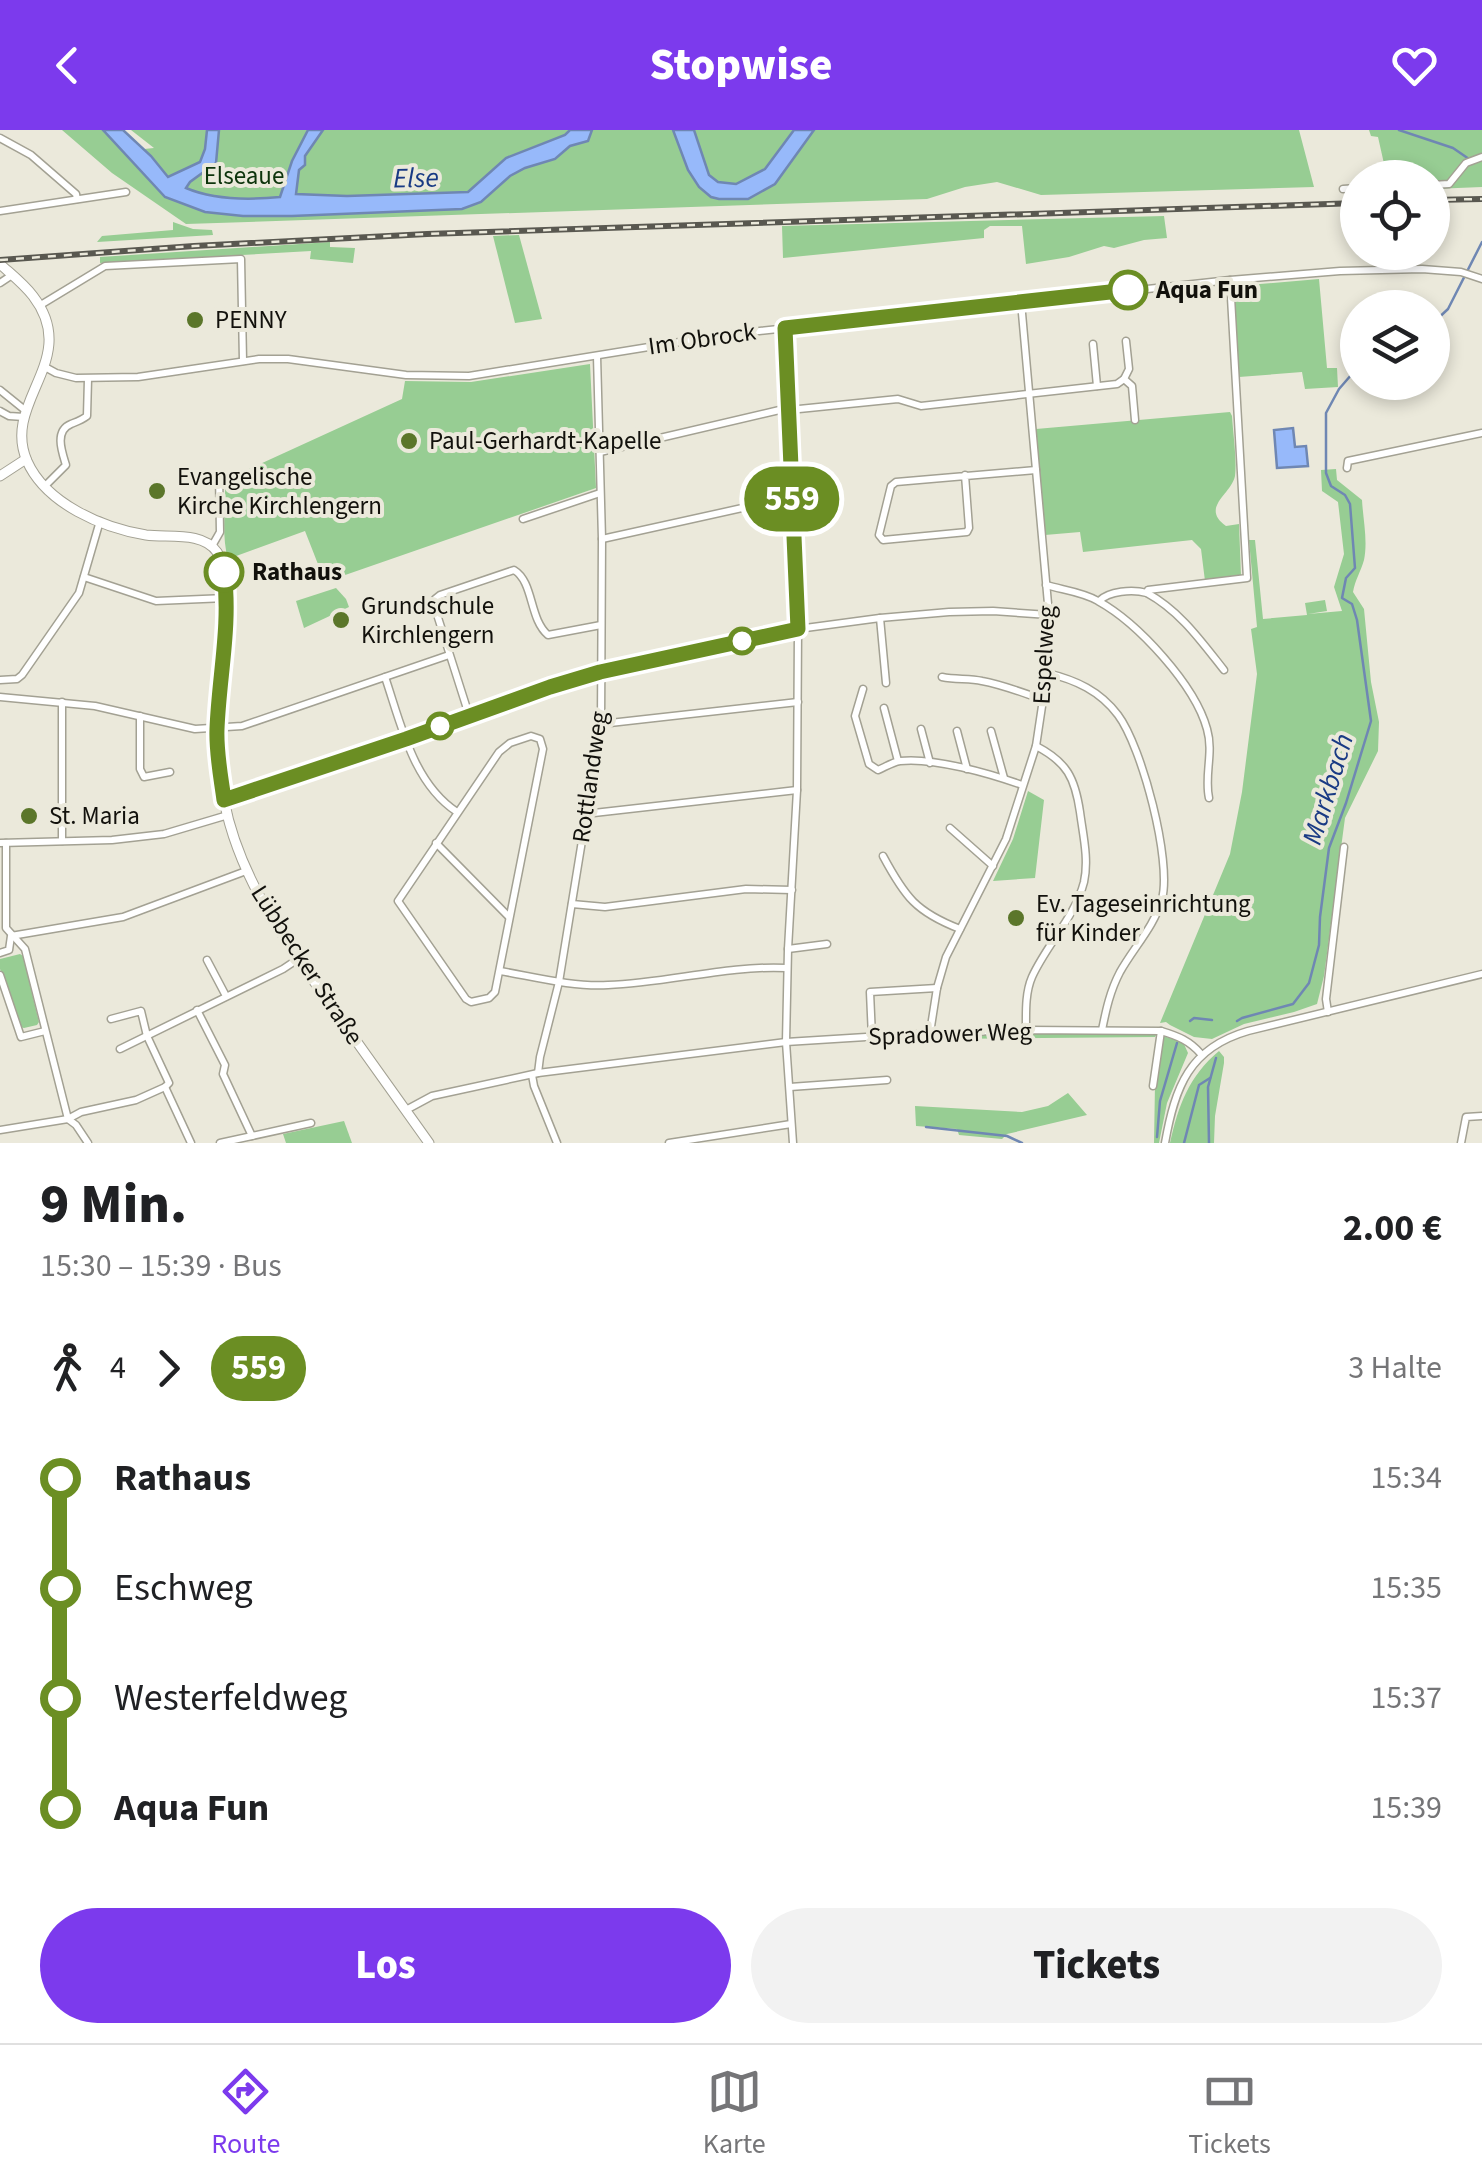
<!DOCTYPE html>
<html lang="de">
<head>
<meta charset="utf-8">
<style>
	body { margin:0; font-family:"Source Sans 3",sans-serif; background:#f2f2f2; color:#202124; height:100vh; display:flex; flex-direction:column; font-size:38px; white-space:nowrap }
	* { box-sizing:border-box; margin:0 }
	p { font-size:32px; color:#757577 }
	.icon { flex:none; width:55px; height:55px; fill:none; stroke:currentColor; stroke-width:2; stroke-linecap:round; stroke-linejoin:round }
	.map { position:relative; height:1013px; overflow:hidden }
	.details { display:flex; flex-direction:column; background:#fff; flex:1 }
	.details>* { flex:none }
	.badge { padding:0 20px; border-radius:32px; font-size:35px; line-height:65px }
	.buttons { position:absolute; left:1340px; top:30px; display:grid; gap:20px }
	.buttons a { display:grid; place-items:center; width:110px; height:110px; border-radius:50%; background:#fff; box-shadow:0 5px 15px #0003; font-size:50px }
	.map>.badge { position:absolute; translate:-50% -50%; box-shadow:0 0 0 5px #fff }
	.legs { display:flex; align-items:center; gap:15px; height:110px; padding:0 40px; font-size:32px }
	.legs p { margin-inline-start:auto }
	.headline { display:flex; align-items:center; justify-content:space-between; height:170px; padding:0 40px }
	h1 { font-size:55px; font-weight:800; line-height:75px }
	.button { display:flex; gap:20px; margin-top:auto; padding:20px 40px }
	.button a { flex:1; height:115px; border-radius:60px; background:#7c3aed; color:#fff; font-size:40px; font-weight:800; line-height:115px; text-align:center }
	.button a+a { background:#f2f2f2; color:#202124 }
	ul { padding:0 40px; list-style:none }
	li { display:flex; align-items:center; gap:35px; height:110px; font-size:38px }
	li i { display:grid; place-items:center; width:15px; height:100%; margin:0 12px; background:currentColor }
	li i::after { content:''; width:25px; height:25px; margin:-12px; border:8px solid; border-radius:50%; background:#fff }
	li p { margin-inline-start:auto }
	li:first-child i { background:linear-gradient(#0000 50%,currentColor 0) }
	li:last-child i { background:linear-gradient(currentColor 50%,#0000 0) }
	header { display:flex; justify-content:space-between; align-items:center; height:130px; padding:0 40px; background:#7c3aed; color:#fff; font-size:45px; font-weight:800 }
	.tab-bar { display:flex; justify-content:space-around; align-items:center; height:140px; border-top:2px solid #e0e0e0; background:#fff; font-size:28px; color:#757577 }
	.tab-bar a { display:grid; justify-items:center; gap:5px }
	.tab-bar .selected { color:#7c3aed }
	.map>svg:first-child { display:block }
	.green { fill:#97cd93 }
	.water { fill:#97b9fa; stroke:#6f87b3; stroke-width:2.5 }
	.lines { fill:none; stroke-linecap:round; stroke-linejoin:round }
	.stream { stroke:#6f87b3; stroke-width:2.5 }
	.street-casing { stroke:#a3a193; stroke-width:9 }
	.secondary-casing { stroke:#a3a193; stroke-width:11 }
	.street { stroke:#fff; stroke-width:6 }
	.secondary { stroke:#fff; stroke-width:9 }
	.rail-casing { stroke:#595850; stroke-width:6 }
	.rail { stroke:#ebe9db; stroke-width:2.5; stroke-dasharray:8; stroke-linecap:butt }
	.line-1-casing { stroke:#fff; stroke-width:22 }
	.line-1 { stroke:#6b8e23; stroke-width:15 }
	.stop-1-dot { fill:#fff; stroke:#6b8e23; stroke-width:5 }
	.poi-dot { fill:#5b762a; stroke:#ebe9db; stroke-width:4 }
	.labels { text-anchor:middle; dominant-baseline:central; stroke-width:8; stroke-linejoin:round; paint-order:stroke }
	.park-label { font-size:25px; fill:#0d340c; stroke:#ebe9db }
	.stop-label { font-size:25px; font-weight:bold; fill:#12110c; stroke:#ebe9db; text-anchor:start }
	.poi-label { font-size:25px; fill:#12110c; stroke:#ebe9db; text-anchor:start }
	.street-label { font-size:25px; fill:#12110c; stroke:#ebe9db }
	.water-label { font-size:28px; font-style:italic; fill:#193a84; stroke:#ebe9db }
</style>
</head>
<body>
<header><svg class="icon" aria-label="back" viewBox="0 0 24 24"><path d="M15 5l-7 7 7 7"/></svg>Stopwise<svg class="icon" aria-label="heart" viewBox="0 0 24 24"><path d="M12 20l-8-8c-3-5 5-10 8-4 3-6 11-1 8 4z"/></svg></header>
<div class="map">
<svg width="1482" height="1013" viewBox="0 0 1482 1013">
	<rect width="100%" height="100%" fill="#ebe9db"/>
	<g class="green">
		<path d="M62,0h41l24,26 17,-7 10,-1 -23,-18h1168l15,57 -273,8 -44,-13 -32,5 -38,12 -741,25 -74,-51z"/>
		<path d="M1369,0h113v57l-49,2 -1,-11 -45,-1 -9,-40 -7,-1z"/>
		<path d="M1164,86l3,22 -23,2 -30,8 -10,-2 -35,11 -43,7 -4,-38h-32l-6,4v8l-201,20 -1,-32z"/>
		<path d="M173,92l20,7 19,1 1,5 -116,7 5,-6 71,-6z"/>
		<path d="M519,105l23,84 -27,4 -22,-87z"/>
		<path d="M330,112v5l25,1 -2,15 -43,-4 1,-8 -211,12v-6z"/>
		<path d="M1319,149l8,89h10l1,19 -33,2 -3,-17 -63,5 -5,-81 2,-10z"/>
		<path d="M590,234l6,124 -271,94 -20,-51 -77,28c-7,-24 -2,-53 -3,-79l177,-81 3,-18 66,1z"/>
		<path d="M1230,282l2,4c1,17 5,44 3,60 -4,19 -35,31 -9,50l13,-2 2,52 -36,5 -4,-32 -9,-9 -109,12 -3,-20 -35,3 -9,-106z"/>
		<path d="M1336,339l1,11 25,20c1,19 6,41 2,60 -3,11 -9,20 -11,32l11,17 7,73 8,40 -1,29 -33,67 -21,158 -7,28 -23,8 -50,12 -32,15 -18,-2 -24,-12 -4,-3 -6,1 70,-169 12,-62 15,-118 -6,-45 6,-2 -8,-87h6l8,79 44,-4 -2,-12 20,-3 2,11 -19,3 34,-3 -8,-24 10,-33 -6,-52 -16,-11 -1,-21z"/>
		<path d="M336,458l10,11 3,8 -45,21 -8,-27z"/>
		<path d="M1028,661l16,9 -9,78 -42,3 20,-42z"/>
		<path d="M20,824l3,2 16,66 -2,3 -13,3 -4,-1 -20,-58v-10z"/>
		<path d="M1023,903l133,2 -1,2 -206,2v-3z"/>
		<path d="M1163,906l20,6 5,11 -21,50 -8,40h-5l1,-59z"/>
		<path d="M1219,921l5,6v6l-9,53 -1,27h-44c8,-37 19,-67 49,-92z"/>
		<path d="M1068,963l19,22 -80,19 -5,5 -43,-4 -2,-6 -41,-3 -1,-20 107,6 26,-6z"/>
		<path d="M344,991l8,22h-66l-3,-9z"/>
	</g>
	<g class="water">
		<path d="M103,0h20l28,26 17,21 32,-15 5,-13 2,-19h12l-3,33 -26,19 -4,6c28,12 64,12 94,9l12,-36 16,-31h15l-18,26v9l-6,5 -3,24 51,2 121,-4 38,-34 59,-23 5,-5h22l-4,11 -18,5 -15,13 -30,9 -15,8 -29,26 -19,7 -170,7h-49l-38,-4 -40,-15z"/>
		<path d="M673,0h21l15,45 9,7 18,2 29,-15 29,-39h20l-39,54 -27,15h-29l-8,-2 -12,-10 -11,-17z"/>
		<path d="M1293,298l2,19 11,-1 2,20 -31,2 -3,-38z"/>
	</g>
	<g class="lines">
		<g class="stream">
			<path d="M1399,0l54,18 16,11"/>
			<path d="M1432,194l16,-15 34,-67"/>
			<path d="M1190,891l4,-3 18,2"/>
			<path d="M1237,891l5,-3 51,-14 16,-21 10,-38 1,-28 9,-69 17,-45 25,-82 -14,-101 -5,-16 -10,-6 4,-20 9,-10 -5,-64 -5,-9 -14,-9 -5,-13v-60l13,-24 19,-22"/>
			<path d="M926,997l81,9 15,7"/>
			<path d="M1157,1007l3,-36 17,-58"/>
			<path d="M1184,1013l15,-58 11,-7"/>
			<path d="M1209,1013l-1,-56 8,-29"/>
		</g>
		<defs>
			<g id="street">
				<path d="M0,8l31,17 45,39 1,5"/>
				<path d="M1432,55l17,-1 17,-21 16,-6"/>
				<path d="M1343,59l15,-1"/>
				<path d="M0,81l126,-19"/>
				<path d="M0,153l12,-8"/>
				<path d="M39,176l66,-40 136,-7 2,102"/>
				<path d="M785,198l13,301 -1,161 -9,159 -2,93 7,101"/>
				<path d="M1126,211l3,28 -5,10 8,7 3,34"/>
				<path d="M1093,214l4,42"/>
				<path d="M45,237l11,6 20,5 62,-1 121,-18h29l118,16 63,1 254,-41 507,-55 110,-9 82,-2 39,3 21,7"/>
				<path d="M0,260l26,21"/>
				<path d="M0,281l9,5 15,1"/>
				<path d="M600,322l188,-44 11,1 99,-10 23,7 196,-22 7,-5"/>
				<path d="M1347,338l1,-7 134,-28"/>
				<path d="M965,345l4,53 -2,4 -84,8 -4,-5 12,-49 5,-4 140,-12"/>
				<path d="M45,356l21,-21c-4,-13 -12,-34 5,-41 5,-2 11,-4 16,-8l1,-37"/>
				<path d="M523,389l77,-26"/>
				<path d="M602,409l190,-42"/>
				<path d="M212,416l8,-14 -1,-58"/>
				<path d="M84,447l72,24 70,-3"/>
				<path d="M1046,455c17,5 37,7 52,16 40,22 97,84 109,128 7,24 -3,46 2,69"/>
				<path d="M1147,463c33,18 54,48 77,77"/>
				<path d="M1099,471c10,-10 33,-12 48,-8l1,-3 99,-12 -17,-298"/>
				<path d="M880,488l6,65"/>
				<path d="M1047,543c29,7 53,18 71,42 24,32 54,146 44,184 -8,28 -28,48 -42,73 -10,19 -14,38 -18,58"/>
				<path d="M385,547c16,47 28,106 72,135"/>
				<path d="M942,547c14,3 27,1 40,4 22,4 41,12 62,19"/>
				<path d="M0,550l17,-1 5,-4 57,-82 21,-72"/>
				<path d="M863,559l-8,27 14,48 9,6c7,-3 15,-8 22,-9 33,-4 91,13 122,24"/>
				<path d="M0,567l95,9 100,23 47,-3 207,-71"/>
				<path d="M62,572v139"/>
				<path d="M884,578l14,53"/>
				<path d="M469,585l-35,-110 1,-6 5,-4 74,-25c20,12 15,49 34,65l53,-10"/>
				<path d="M140,586v53l4,8 26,-5"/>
				<path d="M601,594l197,-22"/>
				<path d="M921,599l9,34"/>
				<path d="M957,601l10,38"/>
				<path d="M991,601l13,47"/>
				<path d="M531,606l9,3 3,10 -48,243 -6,6 -18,4 -5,-3 -68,-98 101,-149 11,-9z"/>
				<path d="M224,670l182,-61 143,-52 51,-15 198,-43 82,-11 69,-6 44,-1 56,4"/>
				<path d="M585,684l212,-24"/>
				<path d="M950,698l43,38"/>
				<path d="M0,713l112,-3 52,-6 64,-19"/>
				<path d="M6,713v85l19,21 43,170"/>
				<path d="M436,713l73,74"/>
				<path d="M883,726c22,41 33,56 77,73"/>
				<path d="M572,774l33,3 141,-18 46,1"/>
				<path d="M788,819l39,-5"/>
				<path d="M0,823l9,-3 2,-14 112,-19 123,-46"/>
				<path d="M207,830l19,36"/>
				<path d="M500,841c35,6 72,16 108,14 60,-2 119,-20 179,-17"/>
				<path d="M0,845l21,62 24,-6"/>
				<path d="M197,880l28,55 -2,9 29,62"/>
				<path d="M1328,882l-2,-13 18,-152"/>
				<path d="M1026,900c0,-17 -1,-37 6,-53 15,-33 43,-60 52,-95 5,-23 -1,-47 -4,-70 -5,-34 -13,-50 -44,-66"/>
				<path d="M930,903l7,-45 9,-31 60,-118 30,-93 11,-73 2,-58 -28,-313"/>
				<path d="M872,907l-2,-45 67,-4"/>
				<path d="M120,919l163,-80 15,-10"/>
				<path d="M538,943l2,-16 19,-75 42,-258 1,-185 -5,-183"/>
				<path d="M532,945l2,11 23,57"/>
				<path d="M1153,956l8,-55"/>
				<path d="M165,957l26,56"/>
				<path d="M790,957l97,-7"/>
				<path d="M406,980l26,-14 106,-23 248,-31 144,-9 96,-3 135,1c17,5 29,10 40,23"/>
				<path d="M68,989l8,6 12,18"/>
				<path d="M0,1000l68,-11 13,-7 55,-12 29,-13 4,-4 -22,-47 -6,-25 -30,8"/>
				<path d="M220,1013l91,-20"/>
				<path d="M669,1013l122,-19"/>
				<path d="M1165,1013c10,-56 24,-95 83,-112l234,-57"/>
				<path d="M1461,1013l5,-26 16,-1"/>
			</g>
			<g id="secondary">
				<path d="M0,134c11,10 24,20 33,32 49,64 -32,105 -6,165 19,43 76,67 119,74 22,3 57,-4 71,17 24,36 0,137 0,181 0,22 3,45 7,67 15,79 63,143 108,207 32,45 65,91 97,136"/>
				<path d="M0,346l26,-17"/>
			</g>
		</defs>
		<use href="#street" class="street-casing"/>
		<use href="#secondary" class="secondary-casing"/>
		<use href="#street" class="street"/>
		<use href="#secondary" class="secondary"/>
		<defs>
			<g id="rail">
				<path d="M1432,70l50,-1"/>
				<path d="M0,130l194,-14 233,-12 931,-31"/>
			</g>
		</defs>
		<use href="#rail" class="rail-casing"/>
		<use href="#rail" class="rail"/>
	</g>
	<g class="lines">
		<defs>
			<path id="line-1" d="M224,442c7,53 -5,104 -7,157 -1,24 4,48 7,71l182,-61 144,-52 50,-15 198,-43 -13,-301 343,-38"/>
		</defs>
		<use href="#line-1" class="line-1-casing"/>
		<use href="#line-1" class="line-1"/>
	</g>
	<g class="stop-1-dot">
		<circle cx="1128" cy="160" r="18"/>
		<circle cx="224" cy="442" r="18"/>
		<circle cx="742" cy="511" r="12"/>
		<circle cx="440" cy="596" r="12"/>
	</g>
	<g class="poi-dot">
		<circle cx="195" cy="190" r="10"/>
		<circle cx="409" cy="311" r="10"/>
		<circle cx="157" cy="361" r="10"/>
		<circle cx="341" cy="490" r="10"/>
		<circle cx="29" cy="686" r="10"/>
		<circle cx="1016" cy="788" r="10"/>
	</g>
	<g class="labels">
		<g class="park-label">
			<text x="244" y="46">Elseaue</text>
		</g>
		<g class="stop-label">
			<text x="1156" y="160">Aqua Fun</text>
			<text x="252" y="442">Rathaus</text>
		</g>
		<g class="poi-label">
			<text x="215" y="190">PENNY</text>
			<text x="429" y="311">Paul-Gerhardt-Kapelle</text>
			<text x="177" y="347">Evangelische<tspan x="177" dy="29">Kirche Kirchlengern</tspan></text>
			<text x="361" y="476">Grundschule<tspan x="361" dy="29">Kirchlengern</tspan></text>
			<text x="49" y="686">St. Maria</text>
			<text x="1036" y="774">Ev. Tageseinrichtung<tspan x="1036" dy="29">für Kinder</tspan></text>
		</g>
		<g class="street-label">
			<text transform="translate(702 209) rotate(-8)">Im Obrock</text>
			<text transform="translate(1044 525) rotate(-87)">Espelweg</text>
			<text transform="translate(590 647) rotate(-82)">Rottlandweg</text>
			<text transform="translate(307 835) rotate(57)">Lübbecker Straße</text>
			<text transform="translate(950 904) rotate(-2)">Spradower Weg</text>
		</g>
		<g class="water-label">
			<text transform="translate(416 48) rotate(-1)">Else</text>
			<text transform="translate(1328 659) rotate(-73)">Markbach</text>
		</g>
	</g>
</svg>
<div class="buttons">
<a><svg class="icon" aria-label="locate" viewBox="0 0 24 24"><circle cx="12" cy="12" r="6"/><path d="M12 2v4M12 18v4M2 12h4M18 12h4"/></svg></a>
<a><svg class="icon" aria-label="layers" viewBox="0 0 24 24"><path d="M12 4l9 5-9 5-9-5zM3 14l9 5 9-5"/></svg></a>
</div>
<b class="badge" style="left:792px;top:369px;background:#6b8e23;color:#fff">559</b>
</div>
<section class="details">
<div class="headline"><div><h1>9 Min.</h1><p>15:30 – 15:39 · Bus</p></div><b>2.00 €</b></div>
<div class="legs"><svg class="icon" aria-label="walk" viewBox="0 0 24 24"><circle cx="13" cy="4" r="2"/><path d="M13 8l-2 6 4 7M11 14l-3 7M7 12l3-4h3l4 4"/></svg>4<svg class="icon" aria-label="forward" viewBox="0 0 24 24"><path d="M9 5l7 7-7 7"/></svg><b class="badge" style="background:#6b8e23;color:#fff">559</b><p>3 Halte</p></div>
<ul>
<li><i style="color:#6b8e23"></i><b>Rathaus</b><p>15:34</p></li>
<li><i style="color:#6b8e23"></i><span>Eschweg</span><p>15:35</p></li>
<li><i style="color:#6b8e23"></i><span>Westerfeldweg</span><p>15:37</p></li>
<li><i style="color:#6b8e23"></i><b>Aqua Fun</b><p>15:39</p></li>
</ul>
<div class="button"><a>Los</a><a>Tickets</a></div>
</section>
<nav class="tab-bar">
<a class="selected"><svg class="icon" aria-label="directions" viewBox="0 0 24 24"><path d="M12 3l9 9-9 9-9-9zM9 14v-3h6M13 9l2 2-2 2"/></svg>Route</a>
<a><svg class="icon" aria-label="map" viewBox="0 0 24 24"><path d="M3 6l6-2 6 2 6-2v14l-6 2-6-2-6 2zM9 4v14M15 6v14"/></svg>Karte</a>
<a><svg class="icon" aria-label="tickets" viewBox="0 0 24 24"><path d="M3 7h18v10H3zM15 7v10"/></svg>Tickets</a>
</nav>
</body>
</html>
